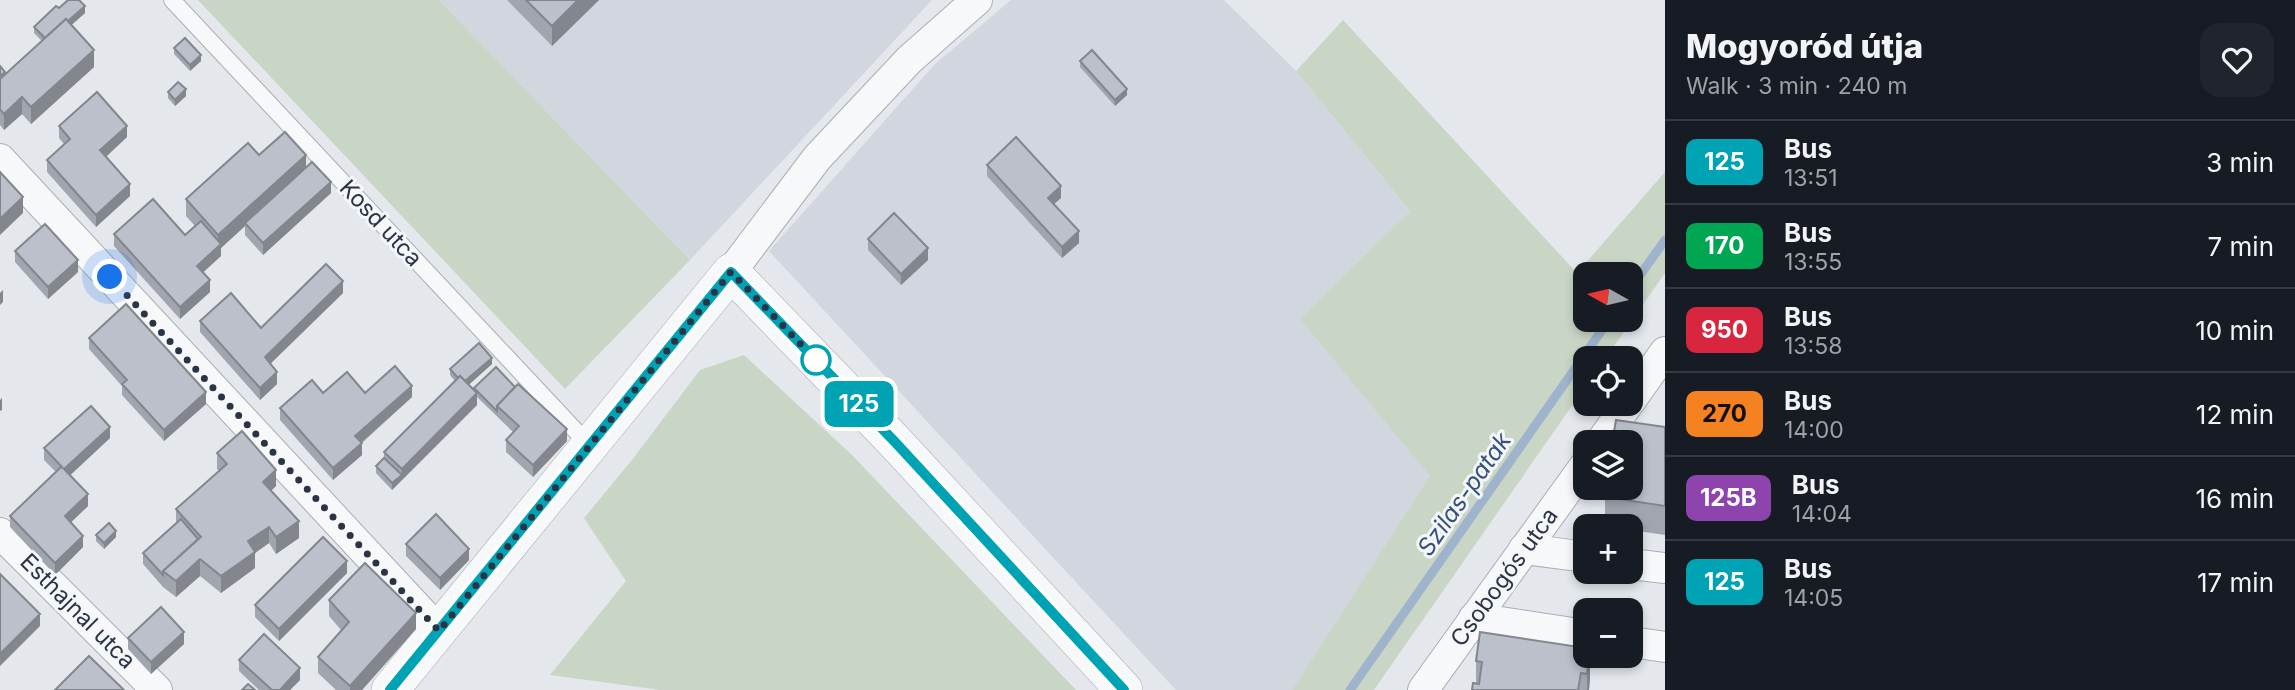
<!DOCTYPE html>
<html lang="en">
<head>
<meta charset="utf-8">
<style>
	body { margin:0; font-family:Inter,sans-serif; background:#20242c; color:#f1f3f6; height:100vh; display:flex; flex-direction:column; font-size:26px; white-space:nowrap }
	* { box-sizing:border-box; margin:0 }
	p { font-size:23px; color:#9ea1a6 }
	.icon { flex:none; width:38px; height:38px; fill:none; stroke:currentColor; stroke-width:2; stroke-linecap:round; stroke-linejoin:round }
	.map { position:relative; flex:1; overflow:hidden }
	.sheet { display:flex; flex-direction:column; background:#171b24; width:630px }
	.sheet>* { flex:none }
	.badge { padding:0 14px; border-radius:10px; font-size:24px; line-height:46px }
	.needle { width:46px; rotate:278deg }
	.buttons { position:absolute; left:1573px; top:262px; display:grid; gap:14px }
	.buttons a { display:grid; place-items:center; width:70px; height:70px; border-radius:14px; background:#171b24; box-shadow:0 4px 10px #0003; font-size:35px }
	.you { position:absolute; width:35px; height:35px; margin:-18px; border:5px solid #fff; border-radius:50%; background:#1a73e8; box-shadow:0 0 0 10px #1a73e833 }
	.map>.badge { position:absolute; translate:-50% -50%; box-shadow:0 0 0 4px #fff }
	.round { display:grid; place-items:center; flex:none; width:74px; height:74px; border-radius:21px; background:#20242c }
	.summary { display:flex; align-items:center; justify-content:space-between; height:119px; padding:0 21px }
	h1 { font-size:33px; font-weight:800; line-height:52px }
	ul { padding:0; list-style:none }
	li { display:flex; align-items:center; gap:21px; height:84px; padding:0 21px; border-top:2px solid #363941 }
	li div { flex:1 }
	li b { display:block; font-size:26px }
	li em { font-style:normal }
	li .badge { min-width:77px; font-weight:700; text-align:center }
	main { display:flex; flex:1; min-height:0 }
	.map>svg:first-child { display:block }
	.built { fill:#d2d6de }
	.green { fill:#c9d6c5; fill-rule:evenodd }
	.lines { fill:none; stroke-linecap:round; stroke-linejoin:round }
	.stream { stroke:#9fb4cc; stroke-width:9 }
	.service-casing { stroke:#a9aeb7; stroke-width:18 }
	.minor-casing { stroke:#a9aeb7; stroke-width:32 }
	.tertiary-casing { stroke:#a9aeb7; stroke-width:38 }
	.service { stroke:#f7f8fa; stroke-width:16 }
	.minor { stroke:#f7f8fa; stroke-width:30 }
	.tertiary { stroke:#f7f8fa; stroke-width:37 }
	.wall { fill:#a1a5ae }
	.shaded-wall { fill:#83868d }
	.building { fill:#bbc0ca; stroke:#83868d; stroke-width:2 }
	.line-casing { stroke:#fff; stroke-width:16 }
	.line { stroke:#00a3b4; stroke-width:10 }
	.walk { stroke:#2b3445; stroke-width:7; stroke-dasharray:0 12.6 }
	.stop-dot { fill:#fff; stroke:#00a3b4; stroke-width:3.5 }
	.labels { text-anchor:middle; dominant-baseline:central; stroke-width:6; stroke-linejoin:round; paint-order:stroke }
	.street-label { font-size:23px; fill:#2b3445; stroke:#f4f6f9 }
	.water-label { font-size:24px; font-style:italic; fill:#34527a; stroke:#f4f6f9 }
</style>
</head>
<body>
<main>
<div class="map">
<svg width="1665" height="690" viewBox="0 0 1665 690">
	<rect width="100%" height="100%" fill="#e4e7ec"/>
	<g class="built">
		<path d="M439,0h493l-242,260z"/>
		<path d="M1011,0h213l72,71 114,140 -110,108 131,156 -139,215h-116l-407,-439 166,-187z"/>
	</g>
	<g class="green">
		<path d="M198,0h241l251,260 -125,129z"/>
		<path d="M1343,20l234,253 88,-101v101l-60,86h-19l-1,28 -211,303h-82l138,-214 -130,-157 110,-108 -114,-140zM1586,275h45v45h-45z"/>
		<path d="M744,355l108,100 224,235h-415l-111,-15 76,-94 -42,-63 48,-58 68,-90z"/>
	</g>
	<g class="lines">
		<g class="stream">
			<path d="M1631,288l34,-48"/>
			<path d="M1350,690l259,-370"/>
		</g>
		<defs>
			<path id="service" d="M172,0l418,446"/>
			<g id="minor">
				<path d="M0,159l439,472"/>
				<path d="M731,272l86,-114 92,-98 68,-60"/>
				<path d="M1631,400l34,-48"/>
				<path d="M1600,443l28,-39"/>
				<path d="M0,533l157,157"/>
				<path d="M1524,549l62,8"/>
				<path d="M1631,564l34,4"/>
				<path d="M1474,618l112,17"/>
				<path d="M1631,642l34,5"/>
				<path d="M1423,690l163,-226"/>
			</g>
			<path id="tertiary" d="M390,690l341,-418 164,170 229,248"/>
		</defs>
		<use href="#service" class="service-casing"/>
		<use href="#minor" class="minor-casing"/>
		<use href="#tertiary" class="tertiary-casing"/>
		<use href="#service" class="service"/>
		<use href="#minor" class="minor"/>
		<use href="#tertiary" class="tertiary"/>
	</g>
	<g class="wall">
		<path d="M507,0h92l-47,46z"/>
		<path d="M59,8l26,5 -14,12 23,42 -63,57 -9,-10 -18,16 -4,-5v-59l5,9 37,-34 -8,-8v-6z"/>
		<path d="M174,48l27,13 -11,10 -16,-17z"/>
		<path d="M1080,61l47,34 -12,11 -35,-39z"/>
		<path d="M168,92l18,4 -11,10 -7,-8z"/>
		<path d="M59,126l68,11 -21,20 24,39 -34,31 -49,-55v-12l17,-16 -5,-6z"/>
		<path d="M259,155l47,13 25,25 -68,62 -18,-20v-9l-24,22v8l-18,16 7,20 -30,27 -66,-73v-12l71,1 10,-9 -9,-10v-17z"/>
		<path d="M987,165l74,33 -7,6 25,39 -17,15 -75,-82z"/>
		<path d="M868,239l60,21 -27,25 -33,-35z"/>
		<path d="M15,251l63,21 -30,27 -33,-37z"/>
		<path d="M343,293l-73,71 7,20 -17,16 -60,-68v-11l61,7z"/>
		<path d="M89,338l117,66 -42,37 -42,-46v-9l-33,-37z"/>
		<path d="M492,364l-23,20 5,6v-2l93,53 -34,36 -27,-25v-12l7,-8 -36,-35v8l-85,85 -16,-17v-7l8,-8v-6l71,-71 -5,-6v-6z"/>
		<path d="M323,393h42l47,4 -50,46v12l-29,25 -53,-60v-12z"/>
		<path d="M1665,427v108l-34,-5v-3l-26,-1v-29z"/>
		<path d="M110,438l-40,37 18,31 -17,16 12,25 -28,28 -45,-48v-11l46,-44 -12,-12v-12z"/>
		<path d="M217,453l59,33 -5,5 28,47 -23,16 -7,-11 -14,10v15l-34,25 -21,-17 -24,21 -13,-10 -20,-23v-11l33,-29v-15l43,-38 -2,-2z"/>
		<path d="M96,535l20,2 -12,12 -8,-8z"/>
		<path d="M406,544l63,16 -29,30 -34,-34z"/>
		<path d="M347,573l-68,68 -24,-24v-12z"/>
		<path d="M329,600l87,29 -54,61h-26l-18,-17v-16l24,-26 -13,-15z"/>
		<path d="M128,638l56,6 -33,30 -23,-25z"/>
		<path d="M1590,656v22l-1,12h-117l4,-7v-22z"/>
		<path d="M239,660l61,20 -10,10h-31l-20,-19z"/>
	</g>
	<g class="shaded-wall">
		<path d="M578,0h21l-47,46v-20z"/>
		<path d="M85,6v7l-38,34v-6z"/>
		<path d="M94,50v17l-63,57v-17z"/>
		<path d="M201,55v6l-11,10v-6z"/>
		<path d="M186,89v7l-11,10v-6z"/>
		<path d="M1127,89v6l-12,11v-6z"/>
		<path d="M22,97v17l-18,16v-16z"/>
		<path d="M127,126v11l-27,25v-12z"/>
		<path d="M306,155v16l-61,52v3l-24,22v8l-24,22v-12l21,-18v-13z"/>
		<path d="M331,182v11l-68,62v-12z"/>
		<path d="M130,184v12l-34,31v-12z"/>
		<path d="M1061,186v12l-13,11v-11z"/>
		<path d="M23,197v16l-23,22v-16z"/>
		<path d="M1079,231v12l-17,15v-11z"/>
		<path d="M928,248v12l-27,25v-11z"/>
		<path d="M78,260v12l-30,27v-12z"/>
		<path d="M210,280v12l-30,27v-12z"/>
		<path d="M343,281v12l-78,76v-12z"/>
		<path d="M3,290v12l-3,3v-12z"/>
		<path d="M492,358v6l-29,26v-6z"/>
		<path d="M277,372v12l-17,16v-12z"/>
		<path d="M412,386v11l-57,51v-12z"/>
		<path d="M206,392v12l-42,37v-11z"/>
		<path d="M477,393v12l-85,85v-7l10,-8v-6z"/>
		<path d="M2,398v12l-2,1v-11z"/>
		<path d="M110,427v11l-46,43v-12z"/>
		<path d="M567,429v12l-34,36v-12z"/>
		<path d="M362,443v12l-29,25v-12z"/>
		<path d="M276,470v16l-13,12v-16z"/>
		<path d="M88,494v12l-23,22v-12z"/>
		<path d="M299,521v17l-23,16v-17z"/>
		<path d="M269,527v16l-14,10v15l-34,25v-17l27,-35z"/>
		<path d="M116,531v6l-12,12v-6z"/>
		<path d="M83,536v11l-28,28v-12z"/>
		<path d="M469,549v11l-29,30v-12z"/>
		<path d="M200,559v17l-24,21v-16z"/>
		<path d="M347,561v12l-68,68v-12z"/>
		<path d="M416,613v16l-54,61h-12v-4z"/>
		<path d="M40,614v12l-40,40v-12z"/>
		<path d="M184,632v12l-33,30v-12z"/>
		<path d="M1589,656h1v22l-1,12h-2v-16z"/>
		<path d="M300,668v12l-10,10h-10z"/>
	</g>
	<g class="building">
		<path d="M68,0h11l6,6 -17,15 -2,-2 -21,19 -11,-11 22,-21 3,2z"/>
		<path d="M526,0h52l-26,26z"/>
		<path d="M66,19l28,31 -63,57 -9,-10 -18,17 -4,-5v-30z"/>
		<path d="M185,38l16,17 -11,10 -16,-17z"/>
		<path d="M1092,50l35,39 -12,11 -35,-39z"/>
		<path d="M0,66l5,6 -5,4z"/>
		<path d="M178,82l8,7 -11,11 -7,-8z"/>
		<path d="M97,92l30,34 -27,24 30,34 -34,31 -49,-55 23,-21 -11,-13z"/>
		<path d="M285,132l21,23 -88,80 -32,-36 62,-56 11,12z"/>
		<path d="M1016,137l45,49 -13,12 31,33 -17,16 -75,-82z"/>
		<path d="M312,162l19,20 -68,61 -18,-20z"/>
		<path d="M0,172l23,25 -23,22z"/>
		<path d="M153,199l32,36 16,-14 20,23 -24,22 13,14 -30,27 -66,-73z"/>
		<path d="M894,213l34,35 -27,26 -33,-35z"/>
		<path d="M45,224l33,36 -30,27 -33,-36z"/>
		<path d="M326,264l17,17 -78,76 12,15 -17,16 -60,-67 31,-28 30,35z"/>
		<path d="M126,304l80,88 -42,38 -42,-46 5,-4 -38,-42z"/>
		<path d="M479,343l13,15 -27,23 -5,-5 -2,2 -8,-9z"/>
		<path d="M395,366l17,20 -57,50 7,7 -29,25 -53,-60 32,-28 11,13 24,-21 18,21z"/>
		<path d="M496,367l19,20 -18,19v5l-23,-23z"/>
		<path d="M460,376l17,17 -75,76 -18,-17z"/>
		<path d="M518,384l49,45 -34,36 -27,-25 13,-14 -22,-20z"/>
		<path d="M91,406l19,21 -46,42 24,25 -23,22 18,20 -28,27 -45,-47 51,-49 2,1 -19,-20z"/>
		<path d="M1616,420l49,7v79l-60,-9 1,-9h25v-45h-19z"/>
		<path d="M242,431l34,39 -13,12 36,39 -23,16 -7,-10 -21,14 7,11 -34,24 -21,-17 -24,22 -13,-10 38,-34 -25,-28 51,-45 -10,-11z"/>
		<path d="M384,458l18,17 -10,8 -16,-17z"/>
		<path d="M436,514l33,35 -29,29 -34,-34z"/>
		<path d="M181,519l17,20 -35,32v4l-20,-22z"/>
		<path d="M109,523l7,8 -12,12 -8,-8z"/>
		<path d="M323,537l24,24 -68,68 -24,-24z"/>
		<path d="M365,563l51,50 -66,73 -32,-29 31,-35 -20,-22z"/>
		<path d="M0,574l40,40 -40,40z"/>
		<path d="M161,607l23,25 -33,30 -23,-24z"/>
		<path d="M1480,632l106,16v8h3l-2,18 -6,-1 -3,17h-106l1,-7 6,1 3,-22 -6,-1z"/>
		<path d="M264,634l36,34 -20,22h-8l-33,-30z"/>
		<path d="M89,656l35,34h-69z"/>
		<path d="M248,684l7,6h-13z"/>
	</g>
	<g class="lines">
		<defs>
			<path id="line" d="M390,690l341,-418 164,170 229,248"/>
		</defs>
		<use href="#line" class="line-casing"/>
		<use href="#line" class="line"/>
		<path class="walk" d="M110,277l329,354 292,-359 87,90 -2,-2"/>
	</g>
	<circle class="stop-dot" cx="816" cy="360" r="14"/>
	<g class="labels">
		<g class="street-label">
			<text transform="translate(381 223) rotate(47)">Kosd utca</text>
			<text transform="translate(1504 577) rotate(-54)">Csobogós utca</text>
			<text transform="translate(78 611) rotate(45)">Esthajnal utca</text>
		</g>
		<g class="water-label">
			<text transform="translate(1464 494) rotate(-55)">Szilas-patak</text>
		</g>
	</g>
</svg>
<div class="buttons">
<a><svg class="needle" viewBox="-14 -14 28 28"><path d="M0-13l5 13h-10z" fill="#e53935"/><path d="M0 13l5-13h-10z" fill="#9ea1a6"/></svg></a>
<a><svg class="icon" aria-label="locate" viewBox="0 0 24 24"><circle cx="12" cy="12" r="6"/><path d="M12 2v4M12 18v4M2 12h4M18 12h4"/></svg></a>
<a><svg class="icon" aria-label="layers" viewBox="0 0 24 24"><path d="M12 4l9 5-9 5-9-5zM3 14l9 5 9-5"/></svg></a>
<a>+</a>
<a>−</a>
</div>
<div class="you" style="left:110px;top:277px"></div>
<b class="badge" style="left:859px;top:404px;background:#00a3b4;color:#fff">125</b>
</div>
<section class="sheet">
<div class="summary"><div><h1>Mogyoród útja</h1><p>Walk · 3 min · 240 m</p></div><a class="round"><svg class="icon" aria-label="heart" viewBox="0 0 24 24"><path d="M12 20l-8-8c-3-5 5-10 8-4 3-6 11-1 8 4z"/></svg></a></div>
<ul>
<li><span class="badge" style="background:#00a3b4;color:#fff">125</span><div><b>Bus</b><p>13:51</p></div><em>3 min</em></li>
<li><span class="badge" style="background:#00a651;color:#fff">170</span><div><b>Bus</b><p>13:55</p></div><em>7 min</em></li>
<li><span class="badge" style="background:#d7263d;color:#fff">950</span><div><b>Bus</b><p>13:58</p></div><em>10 min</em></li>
<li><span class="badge" style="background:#f58220;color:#111">270</span><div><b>Bus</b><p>14:00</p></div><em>12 min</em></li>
<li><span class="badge" style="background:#8e44ad;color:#fff">125B</span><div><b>Bus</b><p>14:04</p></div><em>16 min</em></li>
<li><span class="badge" style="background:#00a3b4;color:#fff">125</span><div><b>Bus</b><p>14:05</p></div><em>17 min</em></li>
</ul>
</section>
</main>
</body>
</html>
